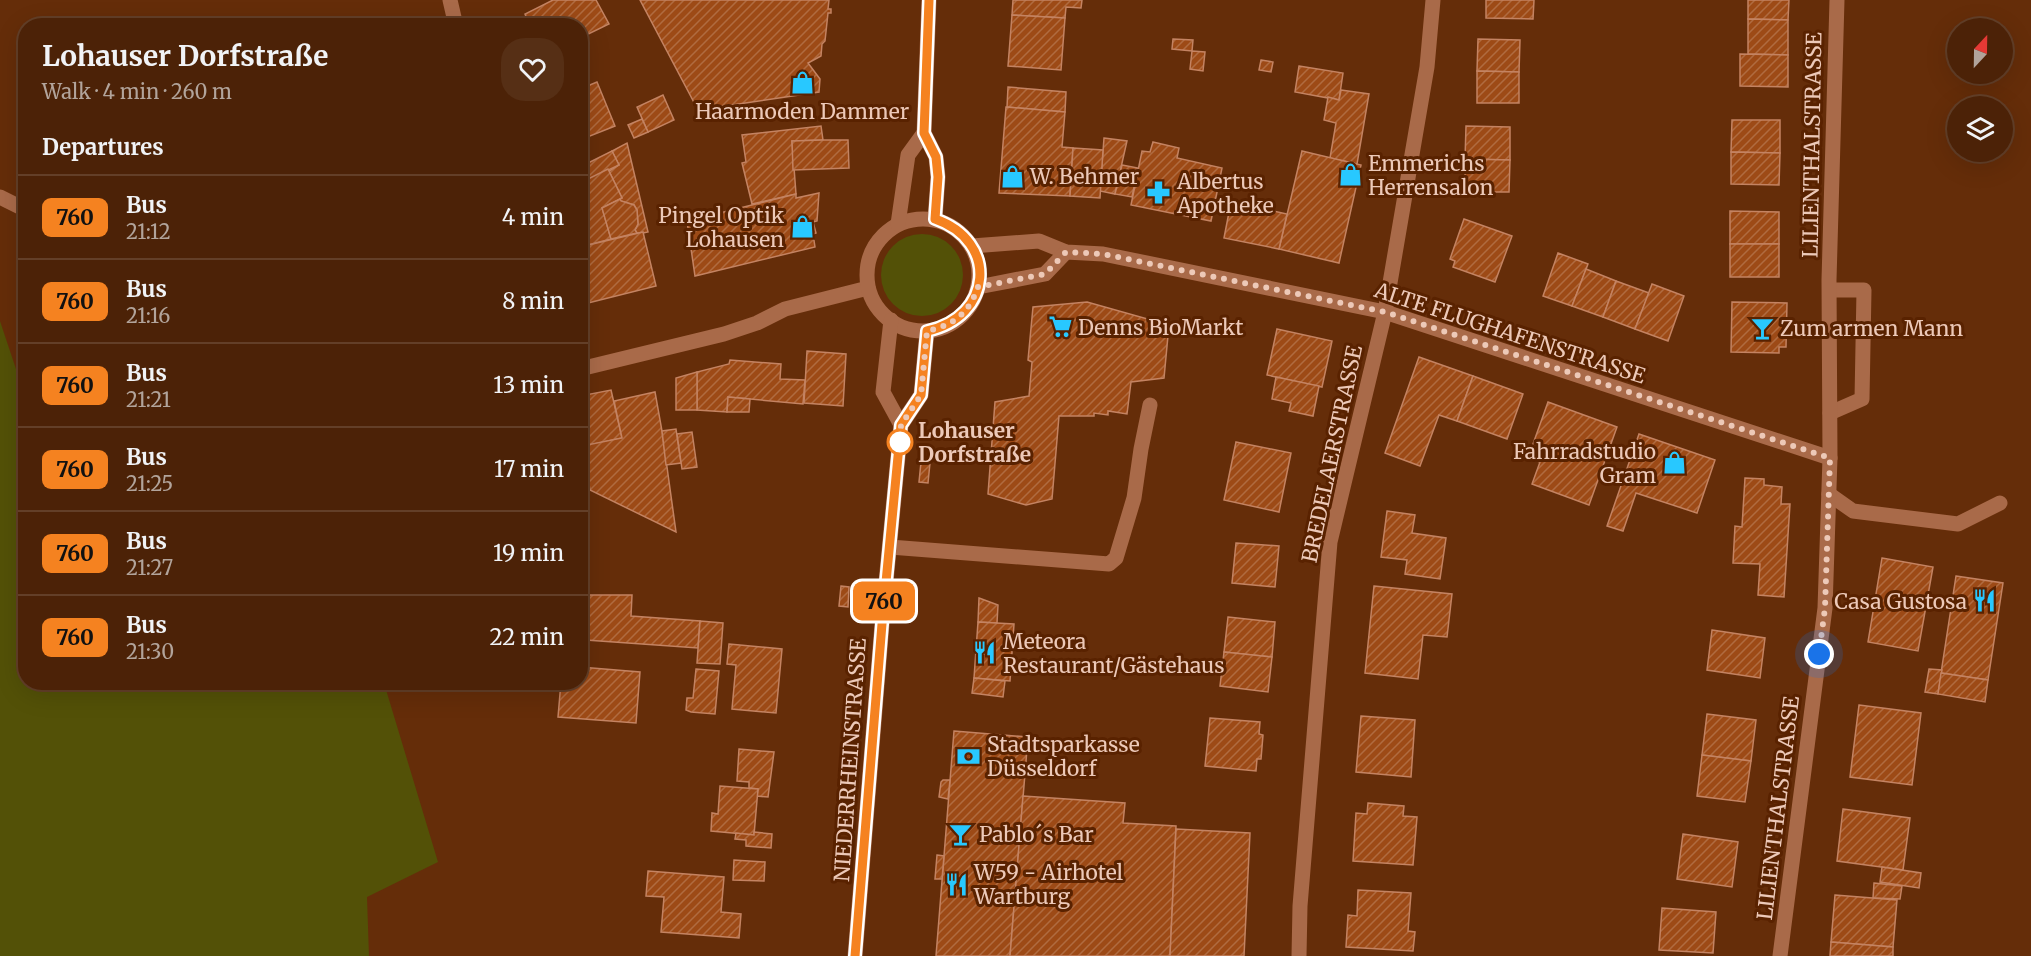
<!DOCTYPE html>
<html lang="en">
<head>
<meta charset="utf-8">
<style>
	body { margin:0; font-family:Merriweather,serif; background:#562f15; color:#f1f3f6; height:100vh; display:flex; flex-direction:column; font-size:22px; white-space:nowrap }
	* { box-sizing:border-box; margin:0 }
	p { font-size:20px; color:#b2a49b }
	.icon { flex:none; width:33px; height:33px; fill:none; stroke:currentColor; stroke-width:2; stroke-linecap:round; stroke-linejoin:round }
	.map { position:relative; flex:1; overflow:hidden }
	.drawer { position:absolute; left:18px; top:18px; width:570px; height:672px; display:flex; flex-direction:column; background:#4c2207; border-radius:24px; box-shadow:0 6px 24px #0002,0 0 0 2px #633f28 }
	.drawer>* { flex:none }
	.badge { padding:0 12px; border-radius:9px; font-size:21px; line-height:39px }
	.needle { width:39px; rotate:22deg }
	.tools { position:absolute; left:1947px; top:18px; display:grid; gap:12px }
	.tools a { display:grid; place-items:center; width:66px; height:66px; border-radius:50%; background:#4c2207; box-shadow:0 6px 24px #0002,0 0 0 2px #633f28; font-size:30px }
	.you { position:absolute; width:30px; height:30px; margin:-15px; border:4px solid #fff; border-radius:50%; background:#1a73e8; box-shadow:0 0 0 9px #1a73e833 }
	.map>.badge { position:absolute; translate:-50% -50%; box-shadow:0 0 0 3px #fff }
	h2 { padding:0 24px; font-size:22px; line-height:54px }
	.round { display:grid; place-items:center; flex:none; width:63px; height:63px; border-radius:24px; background:#562f15 }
	.headline { display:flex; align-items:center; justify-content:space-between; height:102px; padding:0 24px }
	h1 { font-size:28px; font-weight:700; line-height:45px }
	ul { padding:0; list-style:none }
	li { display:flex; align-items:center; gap:18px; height:84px; padding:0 24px; border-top:2px solid #633f28 }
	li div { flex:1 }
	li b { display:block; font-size:22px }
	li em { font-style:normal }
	li .badge { min-width:66px; font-weight:700; text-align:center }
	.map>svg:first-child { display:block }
	.green { fill:#535107 }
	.building { fill:url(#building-hatch); stroke:#c48362; stroke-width:1.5 }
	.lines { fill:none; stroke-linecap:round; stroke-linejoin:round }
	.service { stroke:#a96a49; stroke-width:15 }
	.minor { stroke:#a96a49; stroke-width:15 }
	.tertiary { stroke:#a96a49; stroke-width:15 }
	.line-casing { stroke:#fff; stroke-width:14 }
	.line { stroke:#f58220; stroke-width:9 }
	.walk { stroke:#edc9b8; stroke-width:6; stroke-dasharray:0 10.8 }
	.stop-dot { fill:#fff; stroke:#f58220; stroke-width:3 }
	.labels { text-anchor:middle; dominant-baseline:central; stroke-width:6; stroke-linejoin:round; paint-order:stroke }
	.poi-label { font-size:21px; fill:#edc9b8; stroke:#592200; text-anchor:start }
	.street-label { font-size:21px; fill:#edc9b8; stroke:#592200 }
	.stop-label { font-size:21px; font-weight:bold; fill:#edc9b8; stroke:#592200; text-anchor:start }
</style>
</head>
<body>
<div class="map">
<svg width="2031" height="956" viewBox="0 0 2031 956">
	<defs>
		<pattern id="building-hatch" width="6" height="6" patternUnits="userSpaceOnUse" patternTransform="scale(1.5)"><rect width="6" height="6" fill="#9d4a16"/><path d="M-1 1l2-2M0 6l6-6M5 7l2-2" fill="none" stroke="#b06b40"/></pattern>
	</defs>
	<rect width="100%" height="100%" fill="#652d09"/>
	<g class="green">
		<circle cx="922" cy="275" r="41"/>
		<path d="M0,321l25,75 1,286 358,1 54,179 -71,35 2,59h-369z"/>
	</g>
	<g class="building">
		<path d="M553,0h43l13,24 -29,14v-12h-50l-5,-12z"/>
		<path d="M640,0h189l-1,9h3v4h-3l-3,28 -3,3 -1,12 -13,7 12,16 -1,13 -121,18z"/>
		<path d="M1013,0h69l-1,8 -15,-1 -1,11 -53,-3z"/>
		<path d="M1486,0h48l-1,19 -47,-1z"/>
		<path d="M1748,0h41l-1,20 -40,-1z"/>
		<path d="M1012,15l53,3 -4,52 -53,-4z"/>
		<path d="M1748,19l40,1v35l-40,-1z"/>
		<path d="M1173,39l20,1 -1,11 -20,-2z"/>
		<path d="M1478,39l42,1 -1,32 -42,-1z"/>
		<path d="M1192,51l13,1 -2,19 -13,-2z"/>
		<path d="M1740,54l48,1v32l-48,-1z"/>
		<path d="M1261,60l12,2 -2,10 -12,-2z"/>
		<path d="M1299,66l44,7 -4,27 -44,-8z"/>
		<path d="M1477,71l42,1v31h-42z"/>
		<path d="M597,82l18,44 -35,14v-51z"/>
		<path d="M1008,87l58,5 -1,20 -58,-5z"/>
		<path d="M1341,90l28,4 -12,70 -27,-6 6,-35 -12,-3 4,-23 11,3z"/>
		<path d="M663,95l11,25 -26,12 -11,-25z"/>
		<path d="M1006,107l59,5 -3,35 11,1 -3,48 -71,-3z"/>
		<path d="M642,119l6,13 -14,6 -6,-13z"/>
		<path d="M1732,120h48v33l-49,-1z"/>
		<path d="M821,126l2,14 -31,1 4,53 -44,10 -10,-41 4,-1 -4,-27z"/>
		<path d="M1466,126l44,1v33l-45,-1z"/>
		<path d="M1104,138l23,3 -12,53 -15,-3z"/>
		<path d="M823,140h25l1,28 -56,2 -1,-29z"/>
		<path d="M1153,142l26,6 -2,10 45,10 -11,53 -80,-16 11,-54 8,1z"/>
		<path d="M627,143l21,89 -5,1h-6l-2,-3 3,-6 -1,-14 -3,-5 -13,-4 -1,-2 2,-1 -13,-27 10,-6 -7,-14z"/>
		<path d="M1073,148l30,2 -3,48 -30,-2z"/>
		<path d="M612,151l7,14 -36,17 -3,-5v-10z"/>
		<path d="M1302,151l59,14 -22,98 -60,-14z"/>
		<path d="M1731,152l49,1 -1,32 -48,-1z"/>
		<path d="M1465,159l45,1 -1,32h-44z"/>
		<path d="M1122,165l16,3 -6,29 -17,-3z"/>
		<path d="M608,169l14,29 -20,10 9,31 -31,8v-64z"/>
		<path d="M819,193l-2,28 -4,1 3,11 -3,1 2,13 -120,29 -8,-55 109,-27v4z"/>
		<path d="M620,199l1,2 13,4 3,5 1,14 -3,6 2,3 -26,6 -9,-31z"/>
		<path d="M1231,202l56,12 -8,35 -55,-11z"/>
		<path d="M1730,211l49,1v32h-49z"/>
		<path d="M1464,219l48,17 -17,46 -42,-15 2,-6 -5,-2z"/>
		<path d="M643,232l13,54 -76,19v-58z"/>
		<rect x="1730" y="244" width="49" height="33"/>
		<path d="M1558,253l30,11 -16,42 -29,-10z"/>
		<path d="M1586,269l30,12 -13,36 -31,-11z"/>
		<path d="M1616,281l33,12 -14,36 -32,-12z"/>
		<path d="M1652,284l32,12 -16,45 -33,-12z"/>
		<path d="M1087,302l82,23 -5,53 -33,4 -4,32 -19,-3v4l-14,-2v3h-35l-7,83 -26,6 -38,-11 7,-92 34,-6 3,-34 -4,-2 5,-53z"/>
		<path d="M1732,302l55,1 -1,44h-7v6l-48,-1z"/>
		<path d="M1277,329l55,12 -10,46 -55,-12z"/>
		<path d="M807,351l39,3 -3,52 -39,-3z"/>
		<path d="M1419,357l54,19 -16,45 -18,-6 -19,51 -35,-13z"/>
		<path d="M730,360l51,4 -1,15 25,1 -2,24 -75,-7 -1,15 -30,-2v-38l32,-8z"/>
		<path d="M697,372v38h-21v-32z"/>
		<path d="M1473,376l50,18 -16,45 -50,-18z"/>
		<path d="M1276,377l43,9 -6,30 -24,-5 2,-8 -19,-4z"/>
		<path d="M611,390l11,48 -42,9v-51z"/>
		<path d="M655,392l7,39 14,101 -86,-42 -8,-44 40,-8 -8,-37z"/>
		<path d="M728,397l22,2 -1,13h-22z"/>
		<path d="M1548,402l69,25 -28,78 -57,-21 8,-22 -12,-4z"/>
		<path d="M676,429l5,34 -15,2 -4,-34z"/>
		<path d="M692,432l5,35 -15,2 -5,-35z"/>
		<path d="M1639,434l76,26 -18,53 -61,-20 -13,38 -16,-5z"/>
		<path d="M1236,442l55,11 -12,59 -55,-12z"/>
		<path d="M921,462l9,1 -2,20 -9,-1z"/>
		<path d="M1745,478l19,1v6l18,2 -1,17h9l-6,93 -26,-2 2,-31 -27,-1 2,-37 7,1z"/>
		<path d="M1387,511l28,4 -3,18 34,5 -6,41 -35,-5 2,-14 -26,-3z"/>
		<path d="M1236,543l43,3 -4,41 -43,-4z"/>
		<path d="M1882,558l51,9 -15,84 -50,-9z"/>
		<path d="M1956,576l47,7 -15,97 -47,-7z"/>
		<path d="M841,586l8,1 -1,20 -9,-1z"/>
		<path d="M1374,586l78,8 -5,43 -24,-2 -5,44 -53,-6z"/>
		<path d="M580,595h8l-2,45h-6z"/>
		<path d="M588,595h44l-1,21 69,5 -2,27 -112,-8z"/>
		<path d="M979,598l19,7 -1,18 -19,-1z"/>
		<path d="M1228,617l47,5 -3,35 -48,-5z"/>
		<path d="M700,621l23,2 -3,41 -23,-1z"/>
		<path d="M978,622l36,2 -4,57 -36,-3z"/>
		<path d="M1712,630l53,8 -5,40 -53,-8z"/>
		<path d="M729,644l53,5 -6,64 -44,-4 4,-44 -9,-1z"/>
		<path d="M1224,652l48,5 -4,35 -48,-6z"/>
		<path d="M580,667l60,5 -4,51 -78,-6 3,-35h19z"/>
		<path d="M696,669l23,2 -4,43 -24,-2 -5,-2 1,-12h6z"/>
		<path d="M1929,669l13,1 -4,24 -13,-2z"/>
		<path d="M1941,673l47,7 -3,22 -47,-8z"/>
		<path d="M974,678l31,3 -2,16 -31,-4z"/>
		<path d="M1859,705l62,8 -9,72 -62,-8z"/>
		<path d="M1707,714l49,6 -5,41 -49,-6z"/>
		<path d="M1361,716l54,4 -4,57 -55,-5z"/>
		<path d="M1210,718l50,4 -1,12 4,1 -2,24h-4l-1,12 -51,-5z"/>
		<path d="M954,731l74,6 -18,219h-74z"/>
		<path d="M739,749l35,3 -6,45 -11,-1 1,-7 -9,-1v-6l-12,-1z"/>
		<path d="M1702,755l49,6 -6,41 -48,-6z"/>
		<path d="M943,780h7l-2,19 -9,-2 2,-15z"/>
		<path d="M720,786l38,3 -4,46 -43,-4 1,-18 6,1z"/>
		<path d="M1023,796l102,7 -2,20 53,3 -6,130h-160z"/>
		<path d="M1368,803l36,3 -1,10 14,1 -4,48 -60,-4 3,-48 11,1z"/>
		<path d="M1843,809l67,9 -7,52 -66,-9z"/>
		<path d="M1176,829l74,4 -6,123h-74z"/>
		<path d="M754,832l18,2 -1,14 -25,-2v-6l-11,-1 1,-6 18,2z"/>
		<path d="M1683,834l55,8 -6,45 -55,-8z"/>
		<path d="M937,855l7,1 -2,23h-7z"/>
		<path d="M734,860l31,2 -1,19 -31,-1z"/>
		<path d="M1882,867l39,6 -2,15 -39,-6z"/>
		<path d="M648,871l76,6 -3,35 20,2 -2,24 -78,-6 3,-35 -18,-1z"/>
		<path d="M1874,883l28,3 -2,13 -27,-1z"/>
		<path d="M1358,890l53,3 -3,38 7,1 -2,19 -67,-4 2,-32 9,1z"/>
		<path d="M1835,895l62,5 -4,47 -62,-5z"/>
		<path d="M1662,908l54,4 -3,41 -54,-3z"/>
		<path d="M1831,942l62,5v9h-63z"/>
	</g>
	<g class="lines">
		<g class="service">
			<path d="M1830,290h34l-2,109 -32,14"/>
			<path d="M890,547l219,17 7,-6 18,-60 7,-49 9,-44"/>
		</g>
		<g class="minor">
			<path d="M450,0l6,26"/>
			<path d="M0,197l26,13"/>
			<path d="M972,246l67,-5 27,11 37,2 282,58 445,146"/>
			<path d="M978,287l67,-13 21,-22"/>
			<path d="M580,369l144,-35 33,-11 28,-14 83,-21"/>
			<path d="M1829,494l24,17 105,13 42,-21"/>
			<path d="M1299,956l1,-50 30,-364 55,-230 42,-245 6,-67"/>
			<path d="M1780,956l45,-348 5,-150 -1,-178 8,-280"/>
		</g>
		<g class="tertiary">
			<path d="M929,0l-5,133 12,24 2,20 -3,42"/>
			<circle cx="923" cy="275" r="56"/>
			<path d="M898,224l10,-69 16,-22"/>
			<path d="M891,320l-8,72 18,33"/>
			<path d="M855,956l27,-332 19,-199 20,-30 6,-64"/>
		</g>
	</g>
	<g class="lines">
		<defs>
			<path id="line" d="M855,956l27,-332 19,-199 20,-30 6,-64c66,-14 72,-90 8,-112l3,-42 -2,-20 -12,-24 5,-133"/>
		</defs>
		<use href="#line" class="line-casing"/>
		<use href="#line" class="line"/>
		<path class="walk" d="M900,442v3l1,-20 20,-30 6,-64c27,-6 42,-18 51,-44l67,-13 21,-22 37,2 282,58 445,146 -5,150 -6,46"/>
	</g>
	<defs>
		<symbol id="shop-bare" viewBox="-9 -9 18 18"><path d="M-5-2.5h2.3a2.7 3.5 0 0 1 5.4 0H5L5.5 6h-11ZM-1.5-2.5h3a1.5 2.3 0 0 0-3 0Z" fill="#28c8ff" stroke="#592200" stroke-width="2.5" paint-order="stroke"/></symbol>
		<symbol id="pharmacy-bare" viewBox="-9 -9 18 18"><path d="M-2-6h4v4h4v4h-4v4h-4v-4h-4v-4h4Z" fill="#28c8ff" stroke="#592200" stroke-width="2.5" paint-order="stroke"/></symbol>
		<symbol id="supermarket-bare" viewBox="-9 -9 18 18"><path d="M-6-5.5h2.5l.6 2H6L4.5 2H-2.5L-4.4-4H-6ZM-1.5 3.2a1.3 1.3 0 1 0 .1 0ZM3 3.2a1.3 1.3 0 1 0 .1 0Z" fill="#28c8ff" stroke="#592200" stroke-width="2.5" paint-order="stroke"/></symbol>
		<symbol id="bar-bare" viewBox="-9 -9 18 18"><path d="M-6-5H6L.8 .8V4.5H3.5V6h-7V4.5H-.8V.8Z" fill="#28c8ff" stroke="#592200" stroke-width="2.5" paint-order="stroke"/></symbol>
		<symbol id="restaurant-bare" viewBox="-9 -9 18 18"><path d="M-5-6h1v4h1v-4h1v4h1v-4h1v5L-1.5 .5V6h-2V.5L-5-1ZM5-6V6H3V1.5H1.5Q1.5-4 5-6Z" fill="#28c8ff" stroke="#592200" stroke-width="2.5" paint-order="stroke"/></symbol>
		<symbol id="bank-bare" viewBox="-9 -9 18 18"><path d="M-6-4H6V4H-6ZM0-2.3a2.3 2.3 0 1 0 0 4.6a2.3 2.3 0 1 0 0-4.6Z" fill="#28c8ff" stroke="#592200" stroke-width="2.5" paint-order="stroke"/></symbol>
	</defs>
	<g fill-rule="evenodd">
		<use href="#shop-bare" x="786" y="66" width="33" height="33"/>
		<use href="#shop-bare" x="1334" y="158" width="33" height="33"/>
		<use href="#shop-bare" x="996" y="160" width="33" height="33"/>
		<use href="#pharmacy-bare" x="1142" y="176" width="33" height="33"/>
		<use href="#shop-bare" x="786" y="210" width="33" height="33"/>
		<use href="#supermarket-bare" x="1044" y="310" width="33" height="33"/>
		<use href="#bar-bare" x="1746" y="312" width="33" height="33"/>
		<use href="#shop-bare" x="1658" y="446" width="33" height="33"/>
		<use href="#restaurant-bare" x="1968" y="584" width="33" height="33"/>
		<use href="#restaurant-bare" x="968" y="636" width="33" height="33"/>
		<use href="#bank-bare" x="952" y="740" width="33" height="33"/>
		<use href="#bar-bare" x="944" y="818" width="33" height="33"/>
		<use href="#restaurant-bare" x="940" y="868" width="33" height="33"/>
	</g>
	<circle class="stop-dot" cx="900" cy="442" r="12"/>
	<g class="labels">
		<g class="poi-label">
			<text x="802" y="111" text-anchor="middle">Haarmoden Dammer</text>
			<text x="1368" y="163">Emmerichs<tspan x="1368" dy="24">Herrensalon</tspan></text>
			<text x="1030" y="176">W. Behmer</text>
			<text x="1177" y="181">Albertus<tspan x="1177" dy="24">Apotheke</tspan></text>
			<text x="784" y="215" text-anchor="end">Pingel Optik<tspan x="784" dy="24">Lohausen</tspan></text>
			<text x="1078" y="327">Denns BioMarkt</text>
			<text x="1780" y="328">Zum armen Mann</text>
			<text x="1656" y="451" text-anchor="end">Fahrradstudio<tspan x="1656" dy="24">Gram</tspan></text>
			<text x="1967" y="601" text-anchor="end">Casa Gustosa</text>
			<text x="1003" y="641">Meteora<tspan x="1003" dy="24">Restaurant/Gästehaus</tspan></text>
			<text x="987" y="744">Stadtsparkasse<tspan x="987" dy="24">Düsseldorf</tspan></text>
			<text x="979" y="834">Pablo´s Bar</text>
			<text x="974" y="872">W59 - Airhotel<tspan x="974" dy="24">Wartburg</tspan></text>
		</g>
		<g class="street-label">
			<text transform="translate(1812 145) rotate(-89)">LILIENTHALSTRASSE</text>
			<text transform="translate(1510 333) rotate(18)">ALTE FLUGHAFENSTRASSE</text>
			<text transform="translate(1332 454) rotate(-78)">BREDELAERSTRASSE</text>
			<text transform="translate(850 760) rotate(-86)">NIEDERRHEINSTRASSE</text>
			<text transform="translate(1778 808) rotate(-83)">LILIENTHALSTRASSE</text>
		</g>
		<g class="stop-label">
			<text x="918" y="430">Lohauser<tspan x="918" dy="24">Dorfstraße</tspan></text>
		</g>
	</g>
</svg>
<div class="tools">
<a><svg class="needle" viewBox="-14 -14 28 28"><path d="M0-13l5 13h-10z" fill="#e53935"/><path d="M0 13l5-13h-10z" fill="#b2a49b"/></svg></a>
<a><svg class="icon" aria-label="layers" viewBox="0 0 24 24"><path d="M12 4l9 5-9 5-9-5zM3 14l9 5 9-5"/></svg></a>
</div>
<div class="you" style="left:1819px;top:654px"></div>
<b class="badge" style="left:884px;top:601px;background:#f58220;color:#111">760</b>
<section class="drawer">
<div class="headline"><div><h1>Lohauser Dorfstraße</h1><p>Walk · 4 min · 260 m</p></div><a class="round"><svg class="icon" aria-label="heart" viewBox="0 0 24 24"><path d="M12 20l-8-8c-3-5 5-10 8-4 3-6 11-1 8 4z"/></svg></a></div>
<h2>Departures</h2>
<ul>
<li><span class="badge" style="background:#f58220;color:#111">760</span><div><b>Bus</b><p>21:12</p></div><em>4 min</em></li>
<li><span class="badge" style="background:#f58220;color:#111">760</span><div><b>Bus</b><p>21:16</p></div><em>8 min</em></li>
<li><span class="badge" style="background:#f58220;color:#111">760</span><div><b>Bus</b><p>21:21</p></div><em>13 min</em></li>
<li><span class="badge" style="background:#f58220;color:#111">760</span><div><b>Bus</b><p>21:25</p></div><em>17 min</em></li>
<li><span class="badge" style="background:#f58220;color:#111">760</span><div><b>Bus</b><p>21:27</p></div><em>19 min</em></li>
<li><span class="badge" style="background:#f58220;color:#111">760</span><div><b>Bus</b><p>21:30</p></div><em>22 min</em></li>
</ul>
</section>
</div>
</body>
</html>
